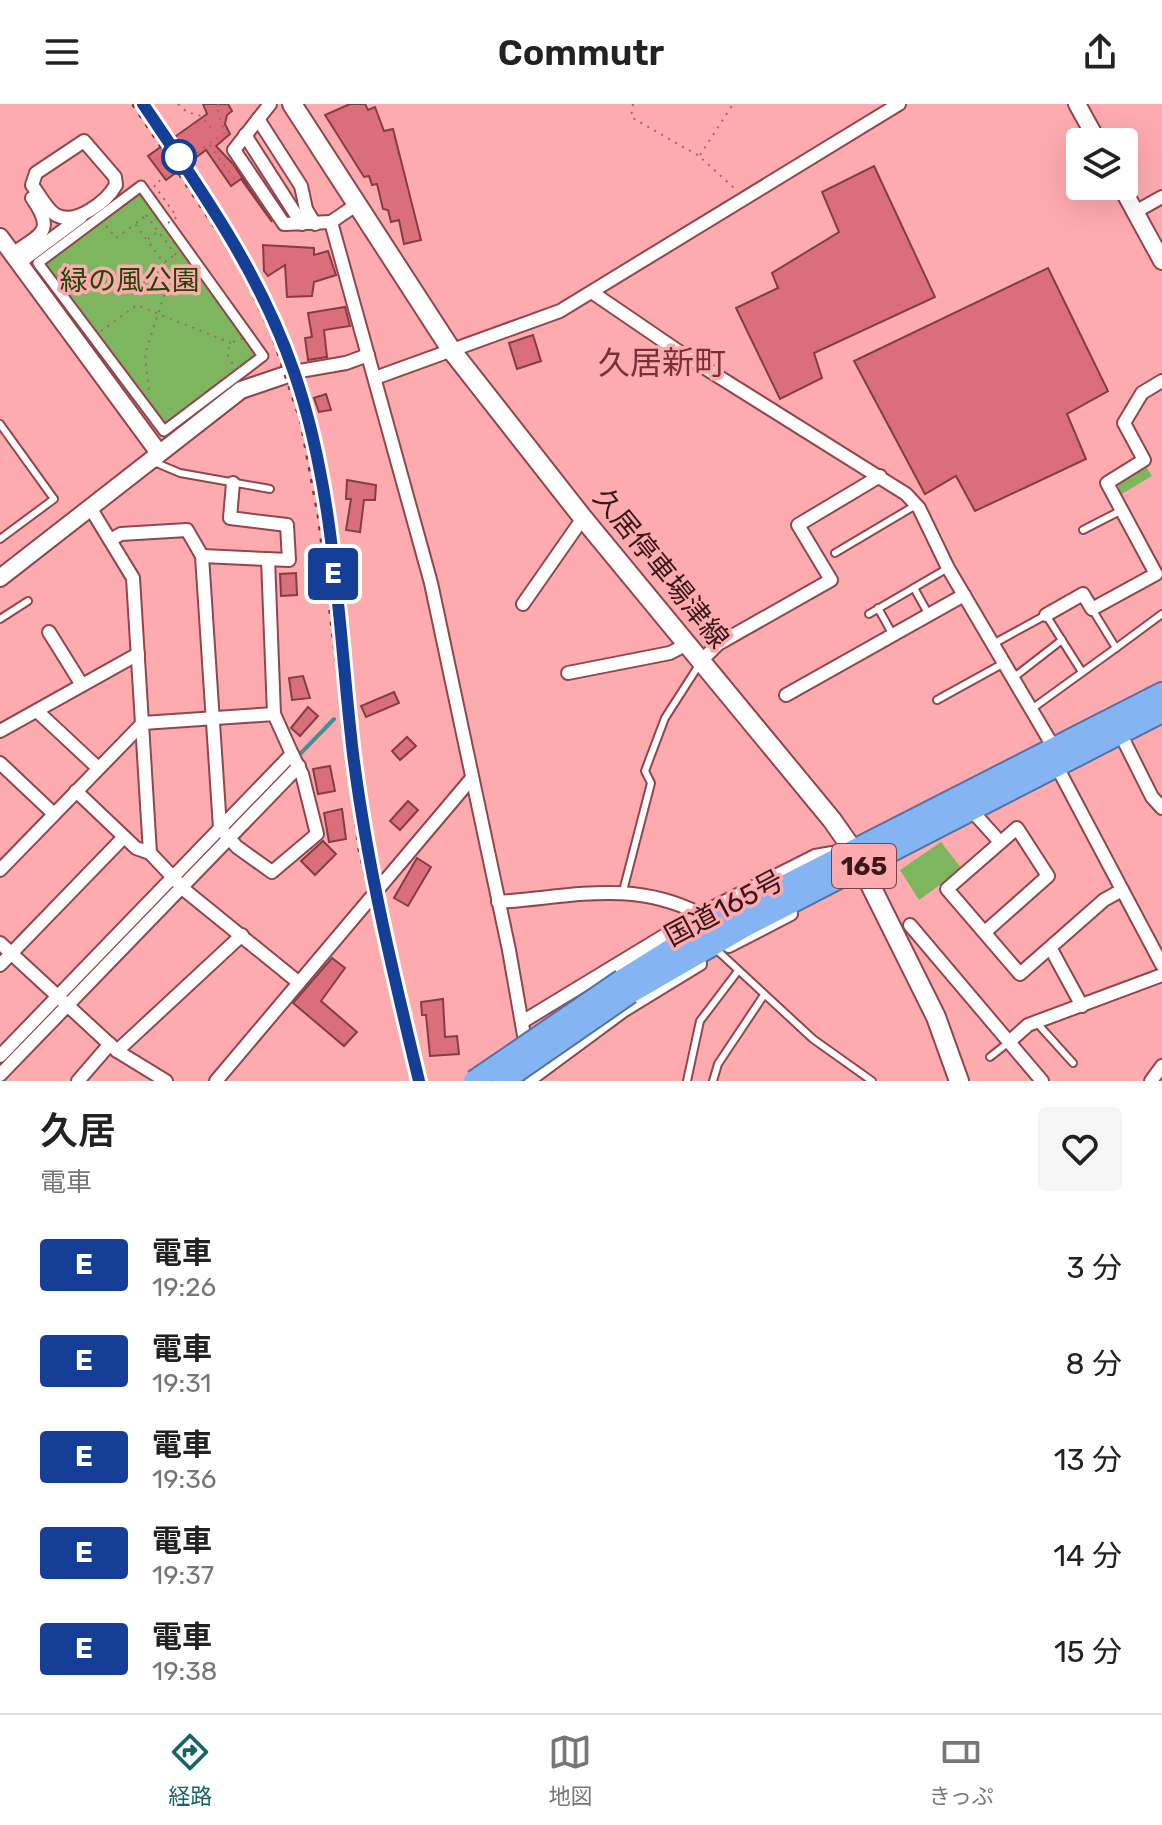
<!DOCTYPE html>
<html lang="ja">
<head>
<meta charset="utf-8">
<style>
	body { margin:0; font-family:Rubik,"Noto Sans JP",sans-serif; background:#f6f6f6; color:#222; height:100vh; display:flex; flex-direction:column; font-size:30px; white-space:nowrap }
	* { box-sizing:border-box; margin:0 }
	p { font-size:26px; color:#767676 }
	.icon { flex:none; width:44px; height:44px; fill:none; stroke:currentColor; stroke-width:2; stroke-linecap:round; stroke-linejoin:round }
	.map { position:relative; height:977px; overflow:hidden }
	.details { display:flex; flex-direction:column; background:#fff; flex:1 }
	.details>* { flex:none }
	.badge { padding:0 16px; border-radius:6px; font-size:28px; line-height:52px }
	.buttons { position:absolute; left:1066px; top:24px; display:grid; gap:16px }
	.buttons a { display:grid; place-items:center; width:72px; height:72px; border-radius:8px; background:#fff; box-shadow:0 8px 32px #0002; font-size:40px }
	.map>.badge { position:absolute; translate:-50% -50%; box-shadow:0 0 0 4px #fff }
	.round { display:grid; place-items:center; flex:none; width:84px; height:84px; border-radius:8px; background:#f6f6f6 }
	.headline { display:flex; align-items:center; justify-content:space-between; height:136px; padding:0 40px }
	h1 { font-size:38px; font-weight:600; line-height:60px }
	ul { padding:0; list-style:none }
	li { display:flex; align-items:center; gap:24px; height:96px; padding:0 40px }
	li div { flex:1 }
	li b { display:block; font-size:30px }
	li em { font-style:normal }
	li .badge { min-width:88px; font-weight:700; text-align:center }
	header { display:flex; justify-content:space-between; align-items:center; height:104px; padding:0 40px; background:#fff; font-size:36px; font-weight:600 }
	.tabs { display:flex; justify-content:space-around; align-items:center; height:112px; border-top:2px solid #e0e0e0; background:#fff; font-size:22px; color:#767676 }
	.tabs a { display:grid; justify-items:center; gap:4px }
	.tabs .selected { color:#166565 }
	.map>svg:first-child { display:block }
	.green { fill:#7eb65f }
	.lines { fill:none; stroke-linecap:round; stroke-linejoin:round }
	.stream { stroke:#439091; stroke-width:4 }
	.building { fill:#da6f79; stroke:#843d44; stroke-width:2 }
	.service-casing { stroke:#90464d; stroke-width:10 }
	.pedestrian-casing { stroke:#90464d; stroke-width:13 }
	.minor-casing { stroke:#90464d; stroke-width:16 }
	.tertiary-casing { stroke:#90464d; stroke-width:20 }
	.secondary-casing { stroke:#90464d; stroke-width:22 }
	.trunk-casing { stroke:#5571a5; stroke-width:24 }
	.path { stroke:#a3676b; stroke-width:2; stroke-dasharray:2 6; stroke-linecap:butt }
	.service { stroke:#fff; stroke-width:6 }
	.pedestrian { stroke:#fff; stroke-width:9 }
	.minor { stroke:#fff; stroke-width:12 }
	.tertiary { stroke:#fff; stroke-width:16 }
	.secondary { stroke:#fff; stroke-width:18 }
	.trunk { stroke:#84b4f2; stroke-width:20 }
	.rail { stroke:#673b3f; stroke-width:4; stroke-dasharray:4 8; stroke-linecap:butt }
	.trunk-bridge-casing { stroke:#5571a5; stroke-width:24; stroke-linecap:butt }
	.path-bridge { stroke:#a3676b; stroke-width:2; stroke-dasharray:2 6; stroke-linecap:butt }
	.trunk-bridge { stroke:#84b4f2; stroke-width:20 }
	.line-casing { stroke:#fff; stroke-width:18 }
	.line { stroke:#153f97; stroke-width:12 }
	.stop-dot { fill:#fff; stroke:#153f97; stroke-width:4 }
	.labels { text-anchor:middle; dominant-baseline:central; stroke-width:7; stroke-linejoin:round; paint-order:stroke }
	.shield { fill:#feabb0; stroke:#734448; stroke-width:2 }
	.shield-label { font-size:26px; font-weight:bold; fill:#37181b }
	.park-label { font-size:28px; fill:#224606; stroke:#feabb0 }
	.street-label { font-size:28px; fill:#37181b; stroke:#feabb0 }
	.quarter-label { font-size:32px; fill:#773139; stroke:#feabb0 }
</style>
</head>
<body>
<header><svg class="icon" aria-label="menu" viewBox="0 0 24 24"><path d="M4 6h16M4 12h16M4 18h16"/></svg>Commutr<svg class="icon" aria-label="share" viewBox="0 0 24 24"><path d="M12 15V3M7 8l5-5 5 5M5 13v7h14v-7"/></svg></header>
<div class="map">
<svg width="1162" height="977" viewBox="0 0 1162 977">
	<rect width="100%" height="100%" fill="#feabb0"/>
	<g class="green">
		<path d="M141,82l122,170 -99,75 -126,-168z"/>
		<path d="M1146,363l6,9 -32,19 -2,-12z"/>
		<path d="M941,738l21,27 -43,31 -19,-30z"/>
	</g>
	<g class="lines">
		<g class="stream">
			<path d="M210,743l124,-128"/>
			<path d="M75,885l101,-107"/>
		</g>
	</g>
	<g class="building">
		<path d="M203,0h25l4,7 -5,4 -2,9 5,10 -14,12 17,18 39,58 -31,-43 -10,7 -25,-36 -40,30 -18,-24 59,-42z"/>
		<path d="M350,0h15l3,6 7,-3 9,24 9,-2 28,111 -17,4 -5,-24 -8,2 -3,-12 -5,-1 -6,-25 -5,1 -3,-9 -5,1 -39,-62z"/>
		<path d="M874,62l61,131 -121,56 8,25 -42,21 -44,-91 42,-20 -6,-15 67,-41 -17,-40z"/>
		<path d="M263,141l51,3v7l14,-4 8,24 -22,7 -2,14 -25,1 -2,-32 -17,11 -4,-5z"/>
		<path d="M1048,164l60,123 -41,23 19,45 -111,52 -19,-35 -31,18 -71,-133z"/>
		<path d="M345,203l5,19 -26,4 3,27 -19,3 -3,-22 7,-1 -4,-24z"/>
		<path d="M533,231l8,26 -24,8 -8,-26z"/>
		<path d="M326,290l5,16 -12,2 -5,-14z"/>
		<path d="M347,376l29,5 -1,15h-11l-4,32 -14,-2 5,-31h-5z"/>
		<path d="M296,469l1,22 -16,1 -1,-22z"/>
		<path d="M303,572l7,22 -18,2 -3,-22z"/>
		<path d="M394,588l5,11 -33,14 -5,-11z"/>
		<path d="M308,603l10,9 -18,20 -9,-8z"/>
		<path d="M407,633l9,9 -16,14 -8,-9z"/>
		<path d="M330,662l5,25 -17,3 -5,-25z"/>
		<path d="M408,697l10,9 -18,20 -10,-9z"/>
		<path d="M342,705l4,30 -17,3 -5,-29z"/>
		<path d="M323,737l13,13 -21,21 -14,-14z"/>
		<path d="M417,754l14,9 -23,39 -14,-8z"/>
		<path d="M332,854l13,10 -24,33 36,31 -13,14 -51,-43z"/>
		<path d="M443,895l2,38 12,-1 2,18 -29,2 -4,-41h-4l-1,-13z"/>
	</g>
	<g class="lines">
		<defs>
			<g id="service">
				<path d="M0,320l54,75 -54,40"/>
				<path d="M154,358l26,11 90,16"/>
				<path d="M1083,426l39,-20"/>
				<path d="M835,449l81,-48"/>
				<path d="M914,484l15,27"/>
				<path d="M878,504l15,27"/>
				<path d="M869,510l79,-46"/>
				<path d="M0,515l28,-18"/>
				<path d="M993,540l53,-29 36,57"/>
				<path d="M1116,544l46,-34"/>
				<path d="M1013,574l49,-38"/>
				<path d="M937,596l67,-37"/>
				<path d="M1033,604l83,-60 -24,-39"/>
				<path d="M623,787l28,-108 -6,-12 20,-53 34,-53"/>
				<path d="M719,848l94,87 59,42"/>
				<path d="M1036,918l37,41"/>
				<path d="M990,953l19,-15"/>
				<path d="M687,977l13,-60 38,-50"/>
				<path d="M713,977l5,-17 46,-69"/>
			</g>
			<path id="pedestrian" d="M141,82l122,170 -99,75 -126,-168z"/>
			<g id="minor">
				<path d="M270,0l-36,46 50,74 47,-2"/>
				<path d="M258,15l43,67 5,23 9,15"/>
				<path d="M245,31l57,89"/>
				<path d="M84,37l31,36 1,8c-9,16 -40,41 -60,30 -9,-5 -17,-21 -24,-30l4,-12z"/>
				<path d="M356,101l-25,17 100,361 78,367 23,131"/>
				<path d="M1135,108l27,-15"/>
				<path d="M12,150c29,-20 44,-22 20,-56"/>
				<path d="M19,159l62,-46"/>
				<path d="M593,189l88,60 225,141 13,14 29,60 106,180"/>
				<path d="M294,268l52,-9 22,-8"/>
				<path d="M375,274l185,-67 339,-207"/>
				<path d="M91,405l42,69 17,275"/>
				<path d="M110,436l11,-6 66,-4 15,26 18,272 17,19 35,25 45,-38 -15,-60 -10,-20"/>
				<path d="M202,452l87,4 -2,-35 -57,-7 3,-35"/>
				<path d="M268,455l6,155"/>
				<path d="M523,500l60,-86"/>
				<path d="M1046,511l37,-21 9,15 64,-35 -49,-91 37,-23 -20,-37 18,-30 20,-12"/>
				<path d="M49,528l33,53"/>
				<path d="M701,557l17,-17 113,-64 -33,-55 82,-49"/>
				<path d="M568,569l102,-20 17,-9"/>
				<path d="M786,591l178,-100"/>
				<path d="M37,607l61,57"/>
				<path d="M0,627l138,-77"/>
				<path d="M1120,629l32,64 10,11"/>
				<path d="M0,659l54,51"/>
				<path d="M1056,661l106,200"/>
				<path d="M76,687l60,57 14,5 37,39 111,90"/>
				<path d="M973,708l27,30"/>
				<path d="M0,766l143,-147 131,-9 18,40 -292,302"/>
				<path d="M498,798c74,-5 134,-23 202,12"/>
				<path d="M910,821l132,156"/>
				<path d="M985,828l63,-56 -31,-48 -70,61 73,85 84,-74 18,-10"/>
				<path d="M0,839l117,108 49,30"/>
				<path d="M729,842l62,-32"/>
				<path d="M1051,845l31,57"/>
				<path d="M0,861l124,-128"/>
				<path d="M522,918l178,-108 115,-58 23,-4"/>
				<path d="M1009,938l19,-17 134,-50"/>
				<path d="M117,947l125,-116"/>
				<path d="M0,971l299,-309"/>
				<path d="M531,975l92,-68 77,-47"/>
				<path d="M78,977l32,-37"/>
				<path d="M216,977l256,-303"/>
				<path d="M1151,977l11,-15"/>
			</g>
			<g id="tertiary">
				<path d="M1077,0l21,38"/>
				<path d="M1121,82l41,75"/>
				<path d="M0,133l159,216"/>
				<path d="M0,474l241,-188 53,-18"/>
			</g>
			<path id="secondary" d="M292,0l160,247 131,167 249,302 21,30 83,167 23,64"/>
			<g id="trunk">
				<path d="M622,876l97,-61 443,-226"/>
				<path d="M630,889l114,-66 418,-215"/>
			</g>
		</defs>
		<use href="#service" class="service-casing"/>
		<use href="#pedestrian" class="pedestrian-casing"/>
		<use href="#minor" class="minor-casing"/>
		<use href="#tertiary" class="tertiary-casing"/>
		<use href="#secondary" class="secondary-casing"/>
		<use href="#trunk" class="trunk-casing"/>
		<g class="path">
			<path d="M178,0l9,8 14,4 13,16"/>
			<path d="M633,0l-2,13 68,39 35,32"/>
			<path d="M700,51l33,-51"/>
			<path d="M146,111l33,44"/>
			<path d="M136,119l11,-8"/>
			<path d="M106,122l10,12 19,-14 29,39 2,27 -21,64 4,38"/>
			<path d="M148,135l11,-8"/>
			<path d="M165,158l11,-8"/>
			<path d="M101,227l36,-26 94,38"/>
			<circle cx="242" cy="249" r="14"/>
		</g>
		<use href="#service" class="service"/>
		<use href="#pedestrian" class="pedestrian"/>
		<use href="#minor" class="minor"/>
		<use href="#tertiary" class="tertiary"/>
		<use href="#secondary" class="secondary"/>
		<use href="#trunk" class="trunk"/>
		<path class="rail" d="M133,0l102,153 37,77 29,87 18,97 40,329 53,234"/>
		<defs>
			<g id="trunk-bridge">
				<path d="M474,977l148,-101"/>
				<path d="M503,977l127,-88"/>
			</g>
		</defs>
		<use href="#trunk-bridge" class="trunk-bridge-casing"/>
		<g class="path-bridge">
			<path d="M210,39l15,-10 -9,-27 4,-2"/>
			<path d="M168,119l9,-6 -23,-32 55,-41 29,40"/>
		</g>
		<use href="#trunk-bridge" class="trunk-bridge"/>
	</g>
	<g class="lines">
		<defs>
			<path id="line" d="M143,0c58,86 117,169 151,268 42,121 44,256 59,382 14,111 40,219 66,327"/>
		</defs>
		<use href="#line" class="line-casing"/>
		<use href="#line" class="line"/>
	</g>
	<circle class="stop-dot" cx="179" cy="53" r="16"/>
	<g class="labels">
		<rect class="shield" x="832" y="740" width="64" height="44" rx="6"/>
		<g class="shield-label">
			<text x="864" y="762">165</text>
		</g>
		<g class="park-label">
			<text x="130" y="176">緑の風公園</text>
		</g>
		<g class="street-label">
			<text transform="translate(661 464) rotate(51)">久居停車場津線</text>
			<text transform="translate(724 804) rotate(-28)">国道165号</text>
		</g>
		<g class="quarter-label">
			<text x="662" y="259">久居新町</text>
		</g>
	</g>
</svg>
<div class="buttons">
<a><svg class="icon" aria-label="layers" viewBox="0 0 24 24"><path d="M12 4l9 5-9 5-9-5zM3 14l9 5 9-5"/></svg></a>
</div>
<b class="badge" style="left:333px;top:470px;background:#153f97;color:#fff">E</b>
</div>
<section class="details">
<div class="headline"><div><h1>久居</h1><p>電車</p></div><a class="round"><svg class="icon" aria-label="heart" viewBox="0 0 24 24"><path d="M12 20l-8-8c-3-5 5-10 8-4 3-6 11-1 8 4z"/></svg></a></div>
<ul>
<li><span class="badge" style="background:#153f97;color:#fff">E</span><div><b>電車</b><p>19:26</p></div><em>3 分</em></li>
<li><span class="badge" style="background:#153f97;color:#fff">E</span><div><b>電車</b><p>19:31</p></div><em>8 分</em></li>
<li><span class="badge" style="background:#153f97;color:#fff">E</span><div><b>電車</b><p>19:36</p></div><em>13 分</em></li>
<li><span class="badge" style="background:#153f97;color:#fff">E</span><div><b>電車</b><p>19:37</p></div><em>14 分</em></li>
<li><span class="badge" style="background:#153f97;color:#fff">E</span><div><b>電車</b><p>19:38</p></div><em>15 分</em></li>
</ul>
</section>
<nav class="tabs">
<a class="selected"><svg class="icon" aria-label="directions" viewBox="0 0 24 24"><path d="M12 3l9 9-9 9-9-9zM9 14v-3h6M13 9l2 2-2 2"/></svg>経路</a>
<a><svg class="icon" aria-label="map" viewBox="0 0 24 24"><path d="M3 6l6-2 6 2 6-2v14l-6 2-6-2-6 2zM9 4v14M15 6v14"/></svg>地図</a>
<a><svg class="icon" aria-label="tickets" viewBox="0 0 24 24"><path d="M3 7h18v10H3zM15 7v10"/></svg>きっぷ</a>
</nav>
</body>
</html>
